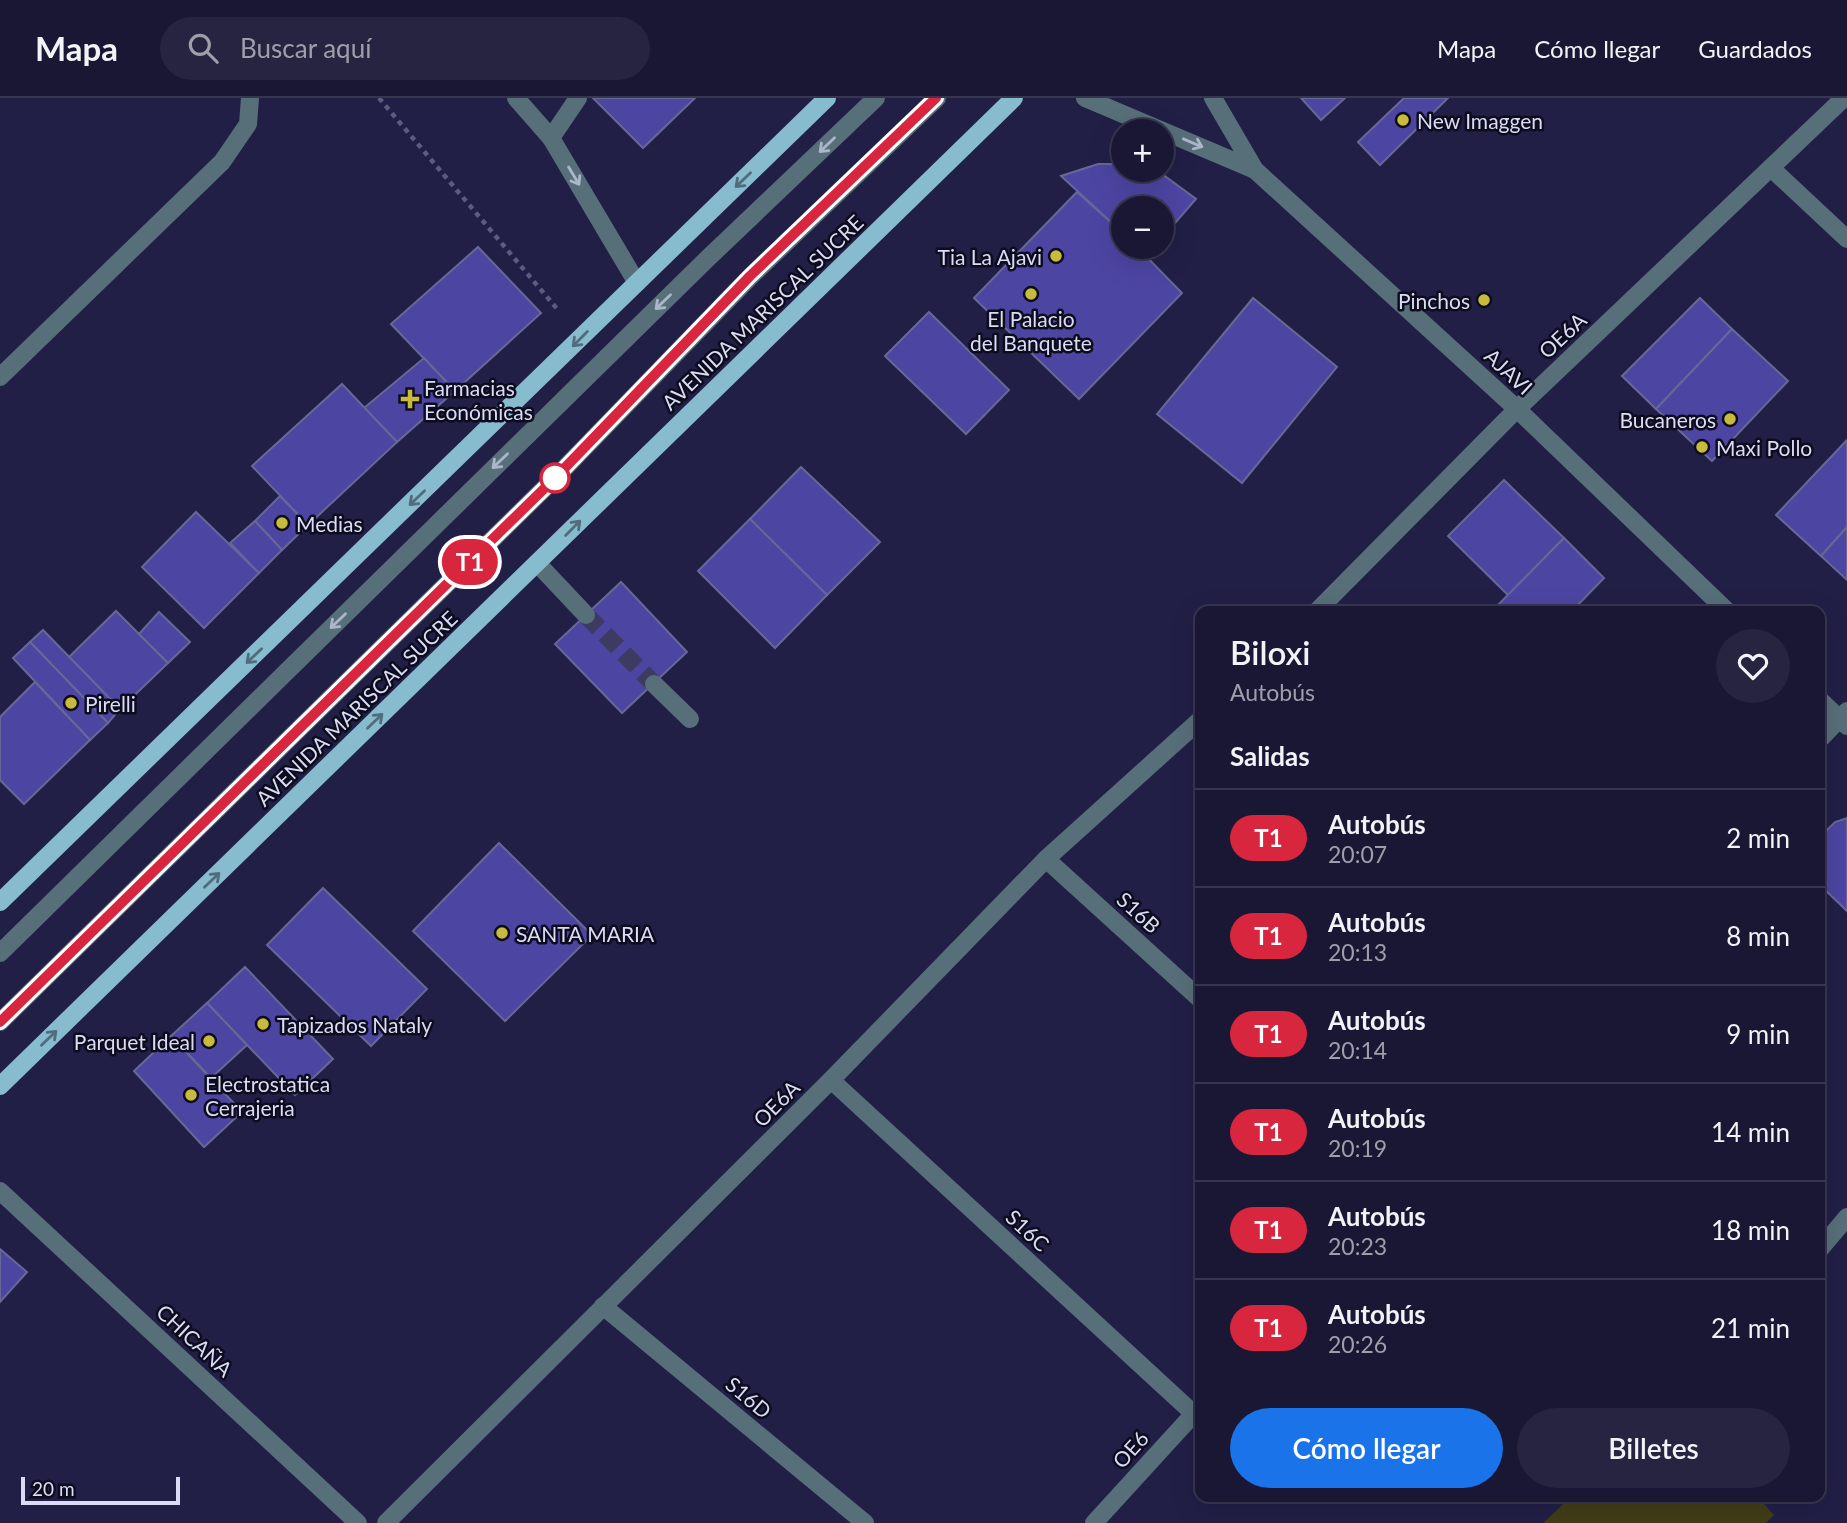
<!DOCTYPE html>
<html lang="es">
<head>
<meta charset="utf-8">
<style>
	body { margin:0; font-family:Lato,sans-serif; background:#262440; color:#f1f3f6; height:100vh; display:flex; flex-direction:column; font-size:26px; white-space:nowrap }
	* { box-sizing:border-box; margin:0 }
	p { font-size:23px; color:#9f9fac }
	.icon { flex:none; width:38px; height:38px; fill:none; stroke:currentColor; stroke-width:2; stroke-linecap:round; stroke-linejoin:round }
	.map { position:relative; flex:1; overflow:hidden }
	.panel { position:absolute; left:1195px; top:508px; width:630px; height:896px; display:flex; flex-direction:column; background:#191734; border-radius:14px; box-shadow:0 7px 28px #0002,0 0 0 2px #37364f }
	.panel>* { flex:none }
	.badge { padding:0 14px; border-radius:23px; font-size:24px; line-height:46px }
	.fabs { position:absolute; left:1111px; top:21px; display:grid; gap:14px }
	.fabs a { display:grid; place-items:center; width:63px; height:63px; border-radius:50%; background:#191734; box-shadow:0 7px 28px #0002,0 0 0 2px #37364f; font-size:35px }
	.scale { position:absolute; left:21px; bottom:18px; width:159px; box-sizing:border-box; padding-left:7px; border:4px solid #dadcf6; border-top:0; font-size:19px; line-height:24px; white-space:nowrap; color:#dadcf6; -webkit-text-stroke:5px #0c0c1d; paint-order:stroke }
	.map>.badge { position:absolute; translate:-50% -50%; box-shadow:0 0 0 4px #fff }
	h2 { padding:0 35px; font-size:26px; line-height:63px }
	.round { display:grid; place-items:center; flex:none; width:74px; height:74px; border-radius:37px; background:#262440 }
	.overview { display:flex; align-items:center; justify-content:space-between; height:119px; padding:0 35px }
	h1 { font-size:33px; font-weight:600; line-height:52px }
	.cta { display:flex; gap:14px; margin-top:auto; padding:14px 35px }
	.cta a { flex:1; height:80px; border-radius:42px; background:#1a73e8; color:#fff; font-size:28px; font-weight:600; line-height:80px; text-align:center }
	.cta a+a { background:#262440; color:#f1f3f6 }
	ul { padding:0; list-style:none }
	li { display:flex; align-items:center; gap:21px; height:98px; padding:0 35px; border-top:2px solid #37364f }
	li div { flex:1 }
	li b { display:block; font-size:26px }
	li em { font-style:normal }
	li .badge { min-width:77px; font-weight:700; text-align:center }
	header { display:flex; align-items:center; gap:42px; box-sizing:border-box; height:98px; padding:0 35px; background:#191734; border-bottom:2px solid #37364f }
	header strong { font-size:33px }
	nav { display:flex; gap:38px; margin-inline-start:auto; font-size:24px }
	.search { width:490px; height:63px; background:#262440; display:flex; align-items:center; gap:18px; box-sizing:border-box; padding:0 24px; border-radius:38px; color:#9f9fac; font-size:26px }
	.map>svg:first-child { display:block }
	.park { fill:#413d18 }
	.building { fill:#4d45a2; stroke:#676896; stroke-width:2 }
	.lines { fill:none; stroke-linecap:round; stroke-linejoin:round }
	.minor-tunnel { stroke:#3d3b60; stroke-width:18; stroke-dasharray:18 9; stroke-linecap:butt }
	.path { stroke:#5c5c7f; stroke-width:4.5; stroke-dasharray:5 5; stroke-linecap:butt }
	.minor { stroke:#576f79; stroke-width:18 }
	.major { stroke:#87bbce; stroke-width:18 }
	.oneway { stroke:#acb6ca }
	.oneway2 { stroke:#506c7e }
	.line-casing { stroke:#fff; stroke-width:16 }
	.line { stroke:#d7263d; stroke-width:10 }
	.poi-dot { fill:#c8bb3b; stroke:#0c0c1d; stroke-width:2.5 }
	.stop-dot { fill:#fff; stroke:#d7263d; stroke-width:3.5 }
	.labels { text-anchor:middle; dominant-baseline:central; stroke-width:5; stroke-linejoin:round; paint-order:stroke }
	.poi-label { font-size:21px; fill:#dadcf6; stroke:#0c0c1d; text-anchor:start }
	.street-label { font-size:21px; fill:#dadcf6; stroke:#0c0c1d }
</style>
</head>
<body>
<header>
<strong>Mapa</strong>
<div class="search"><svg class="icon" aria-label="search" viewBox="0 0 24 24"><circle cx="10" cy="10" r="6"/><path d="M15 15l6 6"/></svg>Buscar aquí</div>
<nav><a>Mapa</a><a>Cómo llegar</a><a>Guardados</a></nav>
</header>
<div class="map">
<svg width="1847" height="1425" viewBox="0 0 1847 1425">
	<rect width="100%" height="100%" fill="#211f46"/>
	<path class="park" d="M1572,1398h185l17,19 -8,8h-223z"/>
	<g class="building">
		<path d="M593,0h102l-52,50z"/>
		<path d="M1301,0h44l-24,22z"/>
		<path d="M1404,0h44l-68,67 -22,-23z"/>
		<path d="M1098,66h26v6h24l14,4 34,25 -34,39v-30h-38v26l-63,-58z"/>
		<path d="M1077,94l47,42v13h13l45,46 -103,106 -105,-101z"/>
		<path d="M478,149l63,66 -86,78 -64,-67z"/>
		<path d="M1253,200l84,69 -95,116 -85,-69z"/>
		<path d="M1700,200l32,31 -76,80 -34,-33z"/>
		<path d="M929,214l80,78 -43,44 -81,-78z"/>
		<path d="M1732,231l56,52 -76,80 -56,-52z"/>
		<path d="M424,260l31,33 -58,51 -33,-34z"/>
		<path d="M342,286l55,58 -89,83 -56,-59z"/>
		<path d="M1847,342v87l-26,29 -45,-41z"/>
		<path d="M801,369l79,75 -53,53 -77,-76z"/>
		<path d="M1504,382l60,58 -56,57 -60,-59z"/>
		<path d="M280,398l28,29 -26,25 -27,-29z"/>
		<path d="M196,414l63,61 -55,55 -62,-61z"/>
		<path d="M750,421l77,76 -52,53 -77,-77z"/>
		<path d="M255,423l27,29 -23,23 -29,-30z"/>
		<path d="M1847,429v53l-26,-24z"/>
		<path d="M1564,440l40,40 -32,33h-80z"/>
		<path d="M621,484l66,70 -65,61 -67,-69z"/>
		<path d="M116,513l52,52 -48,46 -51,-52z"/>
		<path d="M159,514l31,30 -22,21 -29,-29z"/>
		<path d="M43,532l77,79 -12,14 -78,-81z"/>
		<path d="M30,544l78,81 -18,17 -77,-82z"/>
		<path d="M35,584l55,58 -66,64 -24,-24v-63z"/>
		<path d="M1847,720v93l-27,-26v-48l15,-15z"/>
		<path d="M499,745l93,92 -87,86 -92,-90z"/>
		<path d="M323,790l104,101 -56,57 -104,-101z"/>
		<path d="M245,869l88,92 -38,36 -88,-92z"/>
		<path d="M207,905l40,42 -36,33 -40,-42z"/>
		<path d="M171,938l71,76 -38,35 -70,-76z"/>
		<path d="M0,1151l27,23 -27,30z"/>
	</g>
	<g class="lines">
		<path class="minor-tunnel" d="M586,517l68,69"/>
		<path class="path" d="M379,0l179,212"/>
		<g class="minor">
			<path d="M516,0l35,40"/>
			<path d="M578,0l-27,40 86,145"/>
			<path d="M1085,0l170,72"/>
			<path d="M1213,0l42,72 262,239 210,202"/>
			<path d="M1771,70l76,71"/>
			<path d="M0,279l222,-215 26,-38 2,-26"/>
			<path d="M537,465l49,52"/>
			<path d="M1317,513l200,-202 327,-311"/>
			<path d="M654,586l36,35"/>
			<path d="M1820,602l27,26"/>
			<path d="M1820,641l27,-28"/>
			<path d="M1046,761l154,140"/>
			<path d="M0,855l705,-692 171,-163"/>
			<path d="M0,924l555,-544 195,-201 187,-179"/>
			<path d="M831,982l363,334"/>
			<path d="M0,1093l358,332"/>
			<path d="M1820,1151l27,-32"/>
			<path d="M603,1208l262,217"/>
			<path d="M386,1425l445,-443 215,-221 154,-139"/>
			<path d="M1094,1425l106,-116"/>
		</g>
		<g class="major">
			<path d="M0,804l827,-804"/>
			<path d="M0,988l1014,-988"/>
		</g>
	</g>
	<defs><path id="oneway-shaft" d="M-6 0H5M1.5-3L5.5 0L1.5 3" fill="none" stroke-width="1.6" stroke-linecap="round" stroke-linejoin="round" transform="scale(1.75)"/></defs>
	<g class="oneway">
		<use href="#oneway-shaft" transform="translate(1193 45) rotate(23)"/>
		<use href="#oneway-shaft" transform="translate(827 47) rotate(136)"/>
		<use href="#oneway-shaft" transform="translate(574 78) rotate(59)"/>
		<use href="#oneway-shaft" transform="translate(663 204) rotate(136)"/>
		<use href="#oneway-shaft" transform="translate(500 363) rotate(136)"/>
		<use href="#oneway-shaft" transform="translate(338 523) rotate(136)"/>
	</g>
	<g class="oneway2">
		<use href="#oneway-shaft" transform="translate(743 82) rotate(136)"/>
		<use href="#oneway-shaft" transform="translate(580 241) rotate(135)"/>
		<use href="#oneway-shaft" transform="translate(417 400) rotate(136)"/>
		<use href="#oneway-shaft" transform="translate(573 430) rotate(-45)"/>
		<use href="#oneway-shaft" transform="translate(254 558) rotate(136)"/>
		<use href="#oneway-shaft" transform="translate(375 623) rotate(-44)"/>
		<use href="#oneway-shaft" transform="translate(212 782) rotate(-44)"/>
		<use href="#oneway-shaft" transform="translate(49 940) rotate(-44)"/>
	</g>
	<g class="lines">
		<defs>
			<path id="line" d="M0,924l555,-544 195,-202 186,-178"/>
		</defs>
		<use href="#line" class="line-casing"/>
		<use href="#line" class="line"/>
	</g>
	<g class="poi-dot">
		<circle cx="1403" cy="22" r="7"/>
		<circle cx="1056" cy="158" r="7"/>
		<circle cx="1031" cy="196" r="7"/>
		<circle cx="1484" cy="202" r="7"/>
		<path d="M406.5 290.5h7v7h7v7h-7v7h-7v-7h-7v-7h7z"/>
		<circle cx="1730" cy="321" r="7"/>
		<circle cx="1702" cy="349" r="7"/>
		<circle cx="282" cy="425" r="7"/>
		<circle cx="71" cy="605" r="7"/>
		<circle cx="502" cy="835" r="7"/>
		<circle cx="263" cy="926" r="7"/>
		<circle cx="209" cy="943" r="7"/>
		<circle cx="191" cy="997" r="7"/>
	</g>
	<circle class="stop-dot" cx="555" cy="380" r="14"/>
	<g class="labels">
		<g class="poi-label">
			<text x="1417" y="22">New Imaggen</text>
			<text x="1042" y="158" text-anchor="end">Tia La Ajavi</text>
			<text x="1470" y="202" text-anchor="end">Pinchos</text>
			<text x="1031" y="220" text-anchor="middle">El Palacio<tspan x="1031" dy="24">del Banquete</tspan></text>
			<text x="424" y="289">Farmacias<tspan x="424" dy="24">Económicas</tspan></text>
			<text x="1716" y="321" text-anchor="end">Bucaneros</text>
			<text x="1716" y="349">Maxi Pollo</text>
			<text x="296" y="425">Medias</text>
			<text x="85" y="605">Pirelli</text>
			<text x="516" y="835">SANTA MARIA</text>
			<text x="277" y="926">Tapizados Nataly</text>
			<text x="195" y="943" text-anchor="end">Parquet Ideal</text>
			<text x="205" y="985">Electrostatica<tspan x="205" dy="24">Cerrajeria</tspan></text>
		</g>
		<g class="street-label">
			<text transform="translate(762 214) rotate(-44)">AVENIDA MARISCAL SUCRE</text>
			<text transform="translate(1562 237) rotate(-43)">OE6A</text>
			<text transform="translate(1509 273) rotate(43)">AJAVI</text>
			<text transform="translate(356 610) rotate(-44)">AVENIDA MARISCAL SUCRE</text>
			<text transform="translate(1139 814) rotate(42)">S16B</text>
			<text transform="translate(776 1005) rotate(-45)">OE6A</text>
			<text transform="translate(1028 1132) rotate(43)">S16C</text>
			<text transform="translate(195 1242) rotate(43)">CHICAÑA</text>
			<text transform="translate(749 1299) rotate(40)">S16D</text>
			<text transform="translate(1130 1351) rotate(-48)">OE6</text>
		</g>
	</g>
</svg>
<div class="fabs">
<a>+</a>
<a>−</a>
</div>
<div class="scale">20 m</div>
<b class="badge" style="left:470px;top:464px;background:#d7263d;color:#fff">T1</b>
<section class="panel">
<div class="overview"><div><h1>Biloxi</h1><p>Autobús</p></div><a class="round"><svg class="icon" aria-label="heart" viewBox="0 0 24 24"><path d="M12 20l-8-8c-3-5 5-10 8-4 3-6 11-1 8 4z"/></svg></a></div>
<h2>Salidas</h2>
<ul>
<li><span class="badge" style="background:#d7263d;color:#fff">T1</span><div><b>Autobús</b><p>20:07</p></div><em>2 min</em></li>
<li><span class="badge" style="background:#d7263d;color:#fff">T1</span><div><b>Autobús</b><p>20:13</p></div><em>8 min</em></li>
<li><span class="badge" style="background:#d7263d;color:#fff">T1</span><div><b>Autobús</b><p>20:14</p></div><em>9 min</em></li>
<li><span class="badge" style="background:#d7263d;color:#fff">T1</span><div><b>Autobús</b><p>20:19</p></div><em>14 min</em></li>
<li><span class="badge" style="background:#d7263d;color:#fff">T1</span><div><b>Autobús</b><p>20:23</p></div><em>18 min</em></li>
<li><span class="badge" style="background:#d7263d;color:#fff">T1</span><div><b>Autobús</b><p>20:26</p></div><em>21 min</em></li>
</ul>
<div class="cta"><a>Cómo llegar</a><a>Billetes</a></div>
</section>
</div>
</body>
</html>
